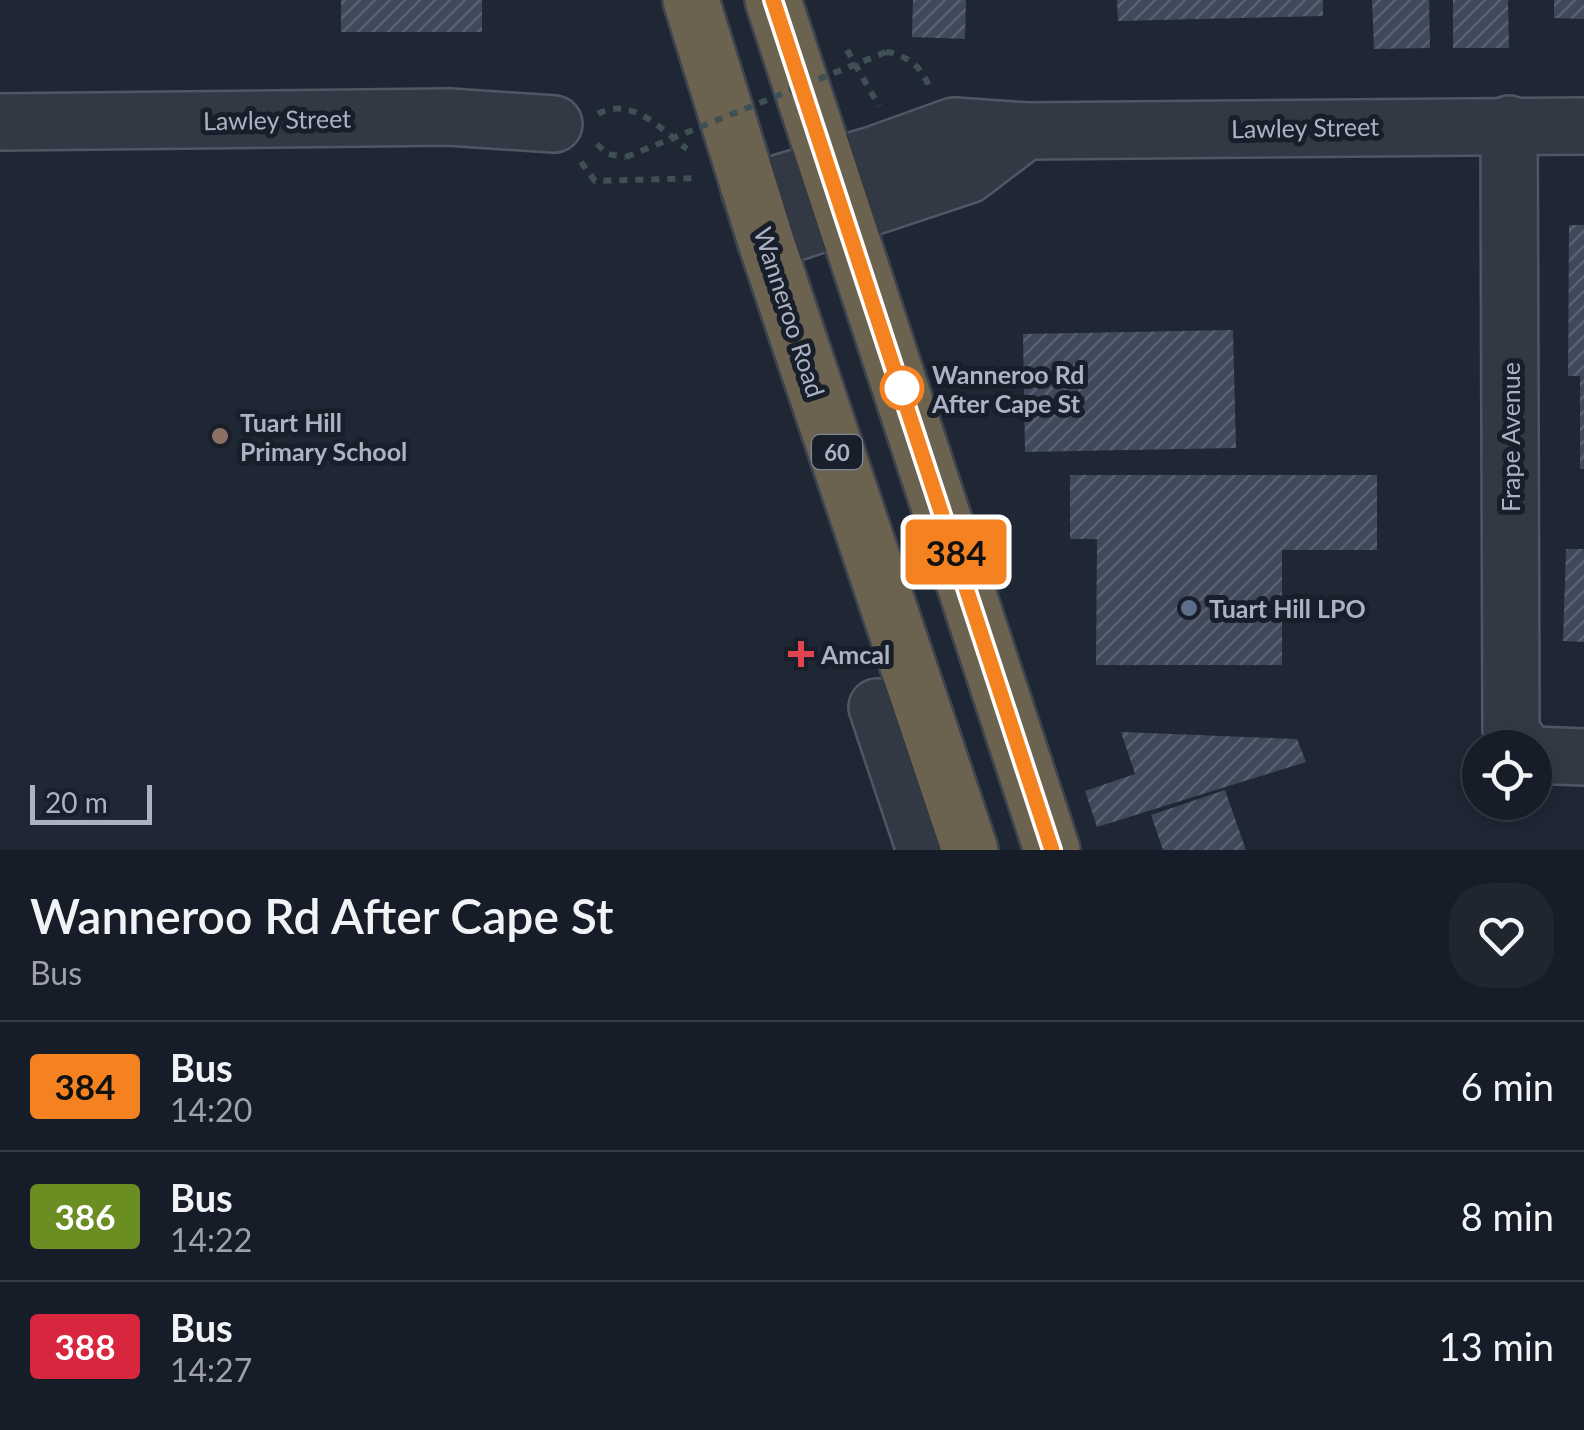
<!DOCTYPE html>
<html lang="en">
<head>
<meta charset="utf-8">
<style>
	body { margin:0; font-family:Lato,sans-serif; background:#202630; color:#f1f3f6; height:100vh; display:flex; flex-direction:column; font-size:38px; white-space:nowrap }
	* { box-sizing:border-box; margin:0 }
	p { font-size:32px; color:#9ea2a8 }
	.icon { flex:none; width:55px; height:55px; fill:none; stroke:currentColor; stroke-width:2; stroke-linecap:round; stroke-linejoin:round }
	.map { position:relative; height:850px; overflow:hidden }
	.details { display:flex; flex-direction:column; background:#171d28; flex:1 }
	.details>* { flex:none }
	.badge { padding:0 20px; border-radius:8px; font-size:35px; line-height:65px }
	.buttons { position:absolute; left:1462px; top:730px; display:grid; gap:20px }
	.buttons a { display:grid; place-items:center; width:90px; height:90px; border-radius:50%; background:#171d28; box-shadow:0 5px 15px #0003,0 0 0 2px #363b45; font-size:50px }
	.scale { position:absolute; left:30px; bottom:25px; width:122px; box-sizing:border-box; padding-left:10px; border:5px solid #abb3c3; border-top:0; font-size:28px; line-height:35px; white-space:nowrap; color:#abb3c3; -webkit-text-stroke:8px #181e2a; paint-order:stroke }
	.map>.badge { position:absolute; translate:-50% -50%; box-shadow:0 0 0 5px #fff }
	.round { display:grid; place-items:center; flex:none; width:105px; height:105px; border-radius:40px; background:#202630 }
	.head { display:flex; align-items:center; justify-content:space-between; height:170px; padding:0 30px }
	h1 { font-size:48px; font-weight:600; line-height:75px }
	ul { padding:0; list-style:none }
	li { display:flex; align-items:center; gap:30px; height:130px; padding:0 30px; border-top:2px solid #363b45 }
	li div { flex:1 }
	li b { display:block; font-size:38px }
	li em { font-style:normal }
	li .badge { min-width:110px; font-weight:700; text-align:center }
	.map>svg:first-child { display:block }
	.building { fill:url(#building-hatch) }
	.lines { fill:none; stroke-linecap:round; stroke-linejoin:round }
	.minor-casing { stroke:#4f5664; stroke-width:60 }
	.highway-casing { stroke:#3d4350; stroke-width:60 }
	.path { stroke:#3e5053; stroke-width:6; stroke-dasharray:8 8; stroke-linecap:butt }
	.minor { stroke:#323945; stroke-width:55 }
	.highway { stroke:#6b624f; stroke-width:55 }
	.path-bridge { stroke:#3e5053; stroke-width:6; stroke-dasharray:8 8; stroke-linecap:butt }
	.line-casing { stroke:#fff; stroke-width:22 }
	.line { stroke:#f58220; stroke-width:15 }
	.stop-dot { fill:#fff; stroke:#f58220; stroke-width:5 }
	.education-dot { fill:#8d6e63; stroke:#181e2a; stroke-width:4 }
	.service-dot { fill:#5c6f8a; stroke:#181e2a; stroke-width:4 }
	.health-dot { fill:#e0444e; stroke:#181e2a; stroke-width:4 }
	.labels { text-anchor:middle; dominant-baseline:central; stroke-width:10; stroke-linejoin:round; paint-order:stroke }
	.shield { fill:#181e2a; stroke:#7f8695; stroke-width:2.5 }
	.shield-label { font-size:22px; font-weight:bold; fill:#abb3c3 }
	.street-label { font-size:25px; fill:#abb3c3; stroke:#181e2a }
	.stop-label { font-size:25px; font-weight:bold; fill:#abb3c3; stroke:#181e2a; text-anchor:start }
	.poi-label { font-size:25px; font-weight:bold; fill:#abb3c3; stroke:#181e2a; text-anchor:start }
</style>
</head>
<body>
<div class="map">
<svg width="1584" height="850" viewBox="0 0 1584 850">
	<defs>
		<pattern id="building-hatch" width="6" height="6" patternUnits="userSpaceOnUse" patternTransform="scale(2.5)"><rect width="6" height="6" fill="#40495a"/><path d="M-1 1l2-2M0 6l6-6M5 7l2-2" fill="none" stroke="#596170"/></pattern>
	</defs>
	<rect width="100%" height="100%" fill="#1f2735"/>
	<g class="building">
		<rect x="341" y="0" width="141" height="32"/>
		<path d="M913,0h53l-1,39 -53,-2z"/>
		<path d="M1117,0h206v16l-205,5z"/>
		<path d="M1372,0h57l1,48 -56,1z"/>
		<path d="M1453,0h55l1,48h-56z"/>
		<path d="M1554,0h30v19l-30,-1z"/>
		<path d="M1569,225h15v244h-4v-93h-12z"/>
		<path d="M1233,330l3,118 -211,4 -2,-118z"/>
		<path d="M1070,475h307v75h-95v115h-186l1,-126h-27z"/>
		<path d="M1566,549h18v93l-21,-1z"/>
		<path d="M1121,732l176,7 9,23 -209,65 -12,-36 50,-17z"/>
		<path d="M1225,790l21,60h-83l-12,-35z"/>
	</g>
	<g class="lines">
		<defs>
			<g id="minor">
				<path d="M0,122l449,-5 105,7"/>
				<path d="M1509,124l2,605 11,19"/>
				<path d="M750,192l126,-38 78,-28 72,5 558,-5"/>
				<path d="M766,242l202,-67 58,-44"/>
				<path d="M877,707l48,143"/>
				<path d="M1535,755l49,2"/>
			</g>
			<g id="highway">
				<path d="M691,0l75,242 204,608"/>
				<path d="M773,0l279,850"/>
			</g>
		</defs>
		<use href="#minor" class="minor-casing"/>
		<use href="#highway" class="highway-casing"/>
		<g class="path">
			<path d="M847,50l32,56"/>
			<path d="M886,52c20,2 37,16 43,35"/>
			<path d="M598,114c33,-19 64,16 89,35"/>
			<path d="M597,144l10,10 19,3"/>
			<path d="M581,162l14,19 104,-3"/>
		</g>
		<use href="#minor" class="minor"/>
		<use href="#highway" class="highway"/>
		<path class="path-bridge" d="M626,157l260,-105"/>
	</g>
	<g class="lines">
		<defs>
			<path id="line" d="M773,0l279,850"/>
		</defs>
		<use href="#line" class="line-casing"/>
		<use href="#line" class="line"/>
	</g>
	<circle class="stop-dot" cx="902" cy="388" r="20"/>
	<circle class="education-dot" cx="220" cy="436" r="10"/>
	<circle class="service-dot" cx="1189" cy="608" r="10"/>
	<path class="health-dot" d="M796 639h10v10h10v10h-10v10h-10v-10h-10v-10h10z"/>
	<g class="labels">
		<rect class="shield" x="812" y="435" width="50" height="34" rx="8"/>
		<g class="shield-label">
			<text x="837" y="452">60</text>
		</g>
		<g class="street-label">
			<text transform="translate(277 119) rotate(-1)">Lawley Street</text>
			<text transform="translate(1305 127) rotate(-1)">Lawley Street</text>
			<text transform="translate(790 312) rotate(72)">Wanneroo Road</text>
			<text transform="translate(1510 437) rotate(-90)">Frape Avenue</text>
		</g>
		<g class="stop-label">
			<text x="932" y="374">Wanneroo Rd<tspan x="932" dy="29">After Cape St</tspan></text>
		</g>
		<g class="poi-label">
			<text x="240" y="422">Tuart Hill<tspan x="240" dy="29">Primary School</tspan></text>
			<text x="1209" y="608">Tuart Hill LPO</text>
			<text x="821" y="654">Amcal</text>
		</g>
	</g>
</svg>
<div class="buttons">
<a><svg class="icon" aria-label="locate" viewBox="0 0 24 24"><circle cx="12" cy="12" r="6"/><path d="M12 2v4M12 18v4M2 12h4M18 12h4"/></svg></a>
</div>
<div class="scale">20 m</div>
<b class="badge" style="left:956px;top:552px;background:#f58220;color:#111">384</b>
</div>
<section class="details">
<div class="head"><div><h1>Wanneroo Rd After Cape St</h1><p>Bus</p></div><a class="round"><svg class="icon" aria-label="heart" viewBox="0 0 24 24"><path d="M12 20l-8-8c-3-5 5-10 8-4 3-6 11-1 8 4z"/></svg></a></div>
<ul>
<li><span class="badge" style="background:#f58220;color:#111">384</span><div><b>Bus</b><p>14:20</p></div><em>6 min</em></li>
<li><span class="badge" style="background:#6b8e23;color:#fff">386</span><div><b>Bus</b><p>14:22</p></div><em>8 min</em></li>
<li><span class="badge" style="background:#d7263d;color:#fff">388</span><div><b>Bus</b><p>14:27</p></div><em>13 min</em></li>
</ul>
</section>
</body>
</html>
